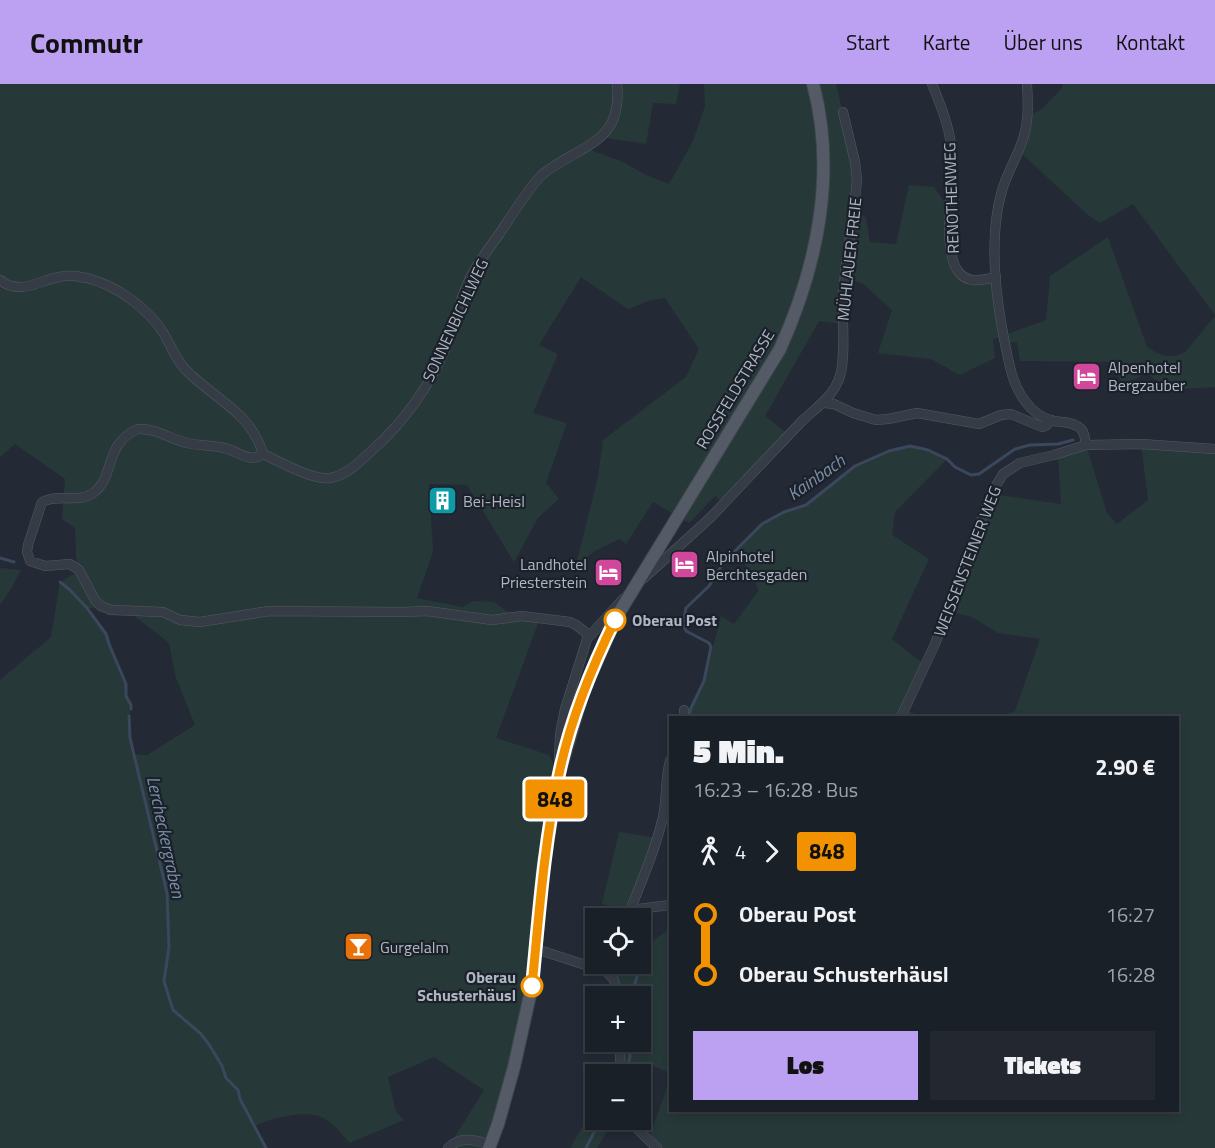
<!DOCTYPE html>
<html lang="de">
<head>
<meta charset="utf-8">
<style>
	body { margin:0; font-family:"Titillium Web",sans-serif; background:#232830; color:#f1f3f6; height:100vh; display:flex; flex-direction:column; font-size:22px; white-space:nowrap }
	* { box-sizing:border-box; margin:0 }
	p { font-size:20px; color:#9fa3a8 }
	.icon { flex:none; width:33px; height:33px; fill:none; stroke:currentColor; stroke-width:2; stroke-linecap:round; stroke-linejoin:round }
	.map { position:relative; flex:1; overflow:hidden }
	.sheet { position:absolute; left:669px; top:632px; width:510px; height:396px; display:flex; flex-direction:column; background:#1a2028; border-radius:0px; box-shadow:0 3px 9px #0003,0 0 0 2px #383e45 }
	.sheet>* { flex:none }
	.badge { padding:0 12px; border-radius:4px; font-size:21px; line-height:39px }
	.tools { position:absolute; left:585px; top:824px; display:grid; gap:12px }
	.tools a { display:grid; place-items:center; width:66px; height:66px; border-radius:0px; background:#1a2028; box-shadow:0 3px 9px #0003,0 0 0 2px #383e45; font-size:30px }
	.map>.badge { position:absolute; translate:-50% -50%; box-shadow:0 0 0 3px #fff }
	.legs { display:flex; align-items:center; gap:9px; height:66px; padding:0 24px; font-size:20px }
	.legs p { margin-inline-start:auto }
	.overview { display:flex; align-items:center; justify-content:space-between; height:102px; padding:0 24px }
	h1 { font-size:33px; font-weight:800; line-height:45px }
	.primary-button { display:flex; gap:12px; margin-top:auto; padding:12px 24px }
	.primary-button a { flex:1; height:69px; border-radius:0px; background:#bca0f2; color:#111; font-size:24px; font-weight:800; line-height:69px; text-align:center }
	.primary-button a+a { background:#232830; color:#f1f3f6 }
	ul { padding:0 24px; list-style:none }
	li { display:flex; align-items:center; gap:21px; height:60px; font-size:22px }
	li i { display:grid; place-items:center; width:9px; height:100%; margin:0 8px; background:currentColor }
	li i::after { content:''; width:15px; height:15px; margin:-8px; border:4px solid; border-radius:50%; background:#1a2028 }
	li p { margin-inline-start:auto }
	li:first-child i { background:linear-gradient(#0000 50%,currentColor 0) }
	li:last-child i { background:linear-gradient(currentColor 50%,#0000 0) }
	header { display:flex; align-items:center; gap:36px; box-sizing:border-box; height:84px; padding:0 30px; background:#bca0f2; color:#111 }
	header strong { font-size:28px }
	nav { display:flex; gap:33px; margin-inline-start:auto; font-size:21px }
	.map>svg:first-child { display:block }
	.green { fill:#273838; fill-rule:evenodd }
	.lines { fill:none; stroke-linecap:round; stroke-linejoin:round }
	.stream { stroke:#3a475c; stroke-width:3 }
	.minor-casing { stroke:#535a63; stroke-width:10 }
	.major-casing { stroke:#3f454f; stroke-width:14 }
	.minor { stroke:#363c46; stroke-width:9 }
	.major { stroke:#545b66; stroke-width:12 }
	.line-1-casing { stroke:#fff; stroke-width:14 }
	.line-1 { stroke:#f39200; stroke-width:9 }
	.stop-1-dot { fill:#fff; stroke:#f39200; stroke-width:3 }
	.labels { text-anchor:middle; dominant-baseline:central; stroke-width:4.5; stroke-linejoin:round; paint-order:stroke }
	.street-label { font-size:16px; fill:#b0b7c2; stroke:#1b212a }
	.poi-label { font-size:16px; fill:#b0b7c2; stroke:#1b212a; text-anchor:start }
	.stop-label { font-size:16px; font-weight:bold; fill:#b0b7c2; stroke:#1b212a; text-anchor:start }
	.water-label { font-size:18px; font-style:italic; fill:#7c8ea7; stroke:#1b212a }
</style>
</head>
<body>
<header>
<strong>Commutr</strong>
<nav><a>Start</a><a>Karte</a><a>Über uns</a><a>Kontakt</a></nav>
</header>
<div class="map">
<svg width="1215" height="1064" viewBox="0 0 1215 1064">
	<rect width="100%" height="100%" fill="#232a35"/>
	<g class="green">
		<path d="M0,0h680l-4,20 -23,-1 -7,41 -46,-7 -15,11 38,14 23,13 23,9 24,-43 12,-35 -1,-22h132l19,78 -1,48 12,8 4,24 26,2 13,-59 25,2 10,15 6,5 1,44 14,27 31,-1 8,58 42,-15 4,-44 58,-39 39,110c13,9 25,13 39,4l29,-35v71l-48,3 -20,-17 -26,13 -4,-24 -97,-1 -3,-19 -12,1 -1,-6 -11,2 2,19 -35,17 -29,-16 -53,-6 14,-43 -30,-27 -17,-4 -3,45 -23,-3 -54,95 24,19 -65,69 -9,-8 -26,27 -36,-21 -27,42 -7,-5 -24,12 -19,14 22,-88 5,-37 83,-63 13,-28 -34,-51 -14,2 -23,9 -47,-32 -42,68 19,9 -25,59 34,10 -21,60 13,16 -21,19 -24,44 -47,-77 -38,-1 4,68 -16,46 46,9 11,-6 20,1 12,9 16,5 18,2 -44,120 53,17 10,19 -23,175 -47,199h-41l36,-58 -50,-33 -46,20 8,35 8,8 -54,23c-8,-8 -18,-22 -29,-26 -16,-7 -51,1 -66,9l11,22h-266v-468l51,-43 9,-55 17,-10 -2,-44 -13,-9 3,-40 -50,-35 -15,13zM88,524l40,3 41,32 7,35 19,47 -48,30 -13,-1 -6,-27 3,-22 -5,-9v-12l-17,-40 -3,-10z"/>
		<path d="M1063,0h152v231l-82,-111 -33,19 -12,-8 -70,-65 9,-34 14,-6 21,-22z"/>
		<path d="M1141,360l74,5v699h-558l-6,-6v-10l19,-53v31h508v-393h-183l20,-6 25,-72 -42,-6 -26,-16 -24,-6 43,-117 70,10 -3,-50 28,-9 21,68 10,11 31,-24z"/>
		<path d="M910,362l18,4 19,9 -52,53 -3,23 37,24 -37,80 33,26 -20,45 19,7h-235l2,-9 13,-27 17,-65 13,8 25,-34 -22,-40 25,-26 22,-12 22,-7 49,-39 34,-15z"/>
		<path d="M0,484l21,2 -10,19 -11,16z"/>
		<path d="M619,748l39,6 -28,72 -28,-6z"/>
		<path d="M670,845v144l-21,-9 -8,14 -1,-4h-16l-1,-33h17v-45h-19l-6,-25 3,-8h22l1,-22 10,1z"/>
		<path d="M595,1022l1,13h18l-17,29h-27z"/>
	</g>
	<g class="lines">
		<g class="stream">
			<path d="M0,474l14,4"/>
			<path d="M60,498l9,7 18,19 19,26 3,10 17,40v12l5,9v4"/>
			<path d="M129,632l1,22 37,155 2,54 -5,34 9,29 28,24 9,12 12,20 4,12 12,12 2,9 26,49"/>
			<path d="M689,633l2,-9 13,-27 7,-34 -2,-4 -23,-12 -3,-8 3,-15 23,-22 15,-24 38,-38 22,-12 22,-7 49,-39 34,-15 21,-5 18,4 19,9 8,8 16,8 8,-1 36,-25 15,-4 28,-1 15,-4"/>
			<path d="M634,833v1"/>
			<path d="M631,912l12,-38 -3,-4"/>
			<path d="M625,990l5,-17v-16"/>
			<path d="M586,1064l15,-29"/>
		</g>
		<defs>
			<g id="minor">
				<path d="M932,0c8,20 17,41 19,62 3,31 -10,103 7,125 10,14 25,9 38,6"/>
				<path d="M1027,0c1,18 2,37 -4,55 -6,19 -17,35 -22,55 -14,52 -3,121 9,173 5,22 19,49 44,54 8,1 19,1 26,7 5,4 5,11 6,17"/>
				<path d="M0,196c21,17 42,-2 65,-4 7,-1 15,1 22,2 29,7 62,31 77,56 8,14 14,30 27,41 28,26 61,40 72,79"/>
				<path d="M824,319l10,1 19,9 23,7 12,-1 29,-6 62,11 22,-9 10,-1 31,13 5,-2 4,-5"/>
				<path d="M643,495l67,-61 92,-97c15,-14 32,-25 38,-45 6,-20 2,-56 3,-78 2,-40 11,-79 14,-119l-2,-17 -12,-50"/>
				<path d="M589,551l-13,-10 -6,-3 -48,-6 -30,4 -65,-9 -25,1 -133,-1 -69,11 -20,-2 -17,-8 -52,-2 -10,-4 -6,-6 -16,-30 -9,-6 -25,2 -15,-5 -3,-9 1,-7 14,-43c16,-9 36,2 51,-9 23,-16 10,-49 45,-64 18,-1 32,10 49,14 12,3 25,2 37,5 15,3 25,16 39,6 17,8 51,27 68,24 15,-3 28,-15 38,-25 32,-27 61,-67 77,-106 8,-20 12,-41 20,-60 8,-20 22,-37 34,-54 10,-15 31,-49 43,-59 38,-30 80,-30 74,-90"/>
				<path d="M684,633v-7"/>
				<path d="M901,633l34,-73 56,-150 12,-20 17,-11 34,-8 32,-10 55,-1 74,5"/>
				<path d="M559,678l1,-28 5,-25 22,-70 36,-40"/>
				<path d="M630,826l40,-5"/>
				<path d="M627,834c13,-33 28,-67 36,-101 4,-19 2,-39 7,-56"/>
				<path d="M536,865l71,23 7,8 3,16"/>
				<path d="M619,957l2,33"/>
				<path d="M627,1035l30,29"/>
				<path d="M448,1064c13,-13 27,-8 43,-3"/>
			</g>
			<path id="major" d="M489,1064l9,-24 16,-57 18,-81 11,-118 16,-94 24,-82 34,-76 163,-267c37,-82 57,-176 33,-265"/>
		</defs>
		<use href="#minor" class="minor-casing"/>
		<use href="#major" class="major-casing"/>
		<use href="#minor" class="minor"/>
		<use href="#major" class="major"/>
	</g>
	<g class="lines">
		<defs>
			<path id="line-1" d="M532,902c7,-71 12,-142 27,-212 11,-53 32,-105 56,-154"/>
		</defs>
		<use href="#line-1" class="line-1-casing"/>
		<use href="#line-1" class="line-1"/>
	</g>
	<defs>
		<symbol id="hotel-square" viewBox="-11 -11 22 22"><rect x="-9" y="-9" width="18" height="18" rx="4" fill="#d1479c" stroke="#1b212a"/><path d="M-6-4.5h1.5V1H6V5H4.5V3h-9V5H-6ZM-4 0a1.8 1.8 0 1 1 3.6 0ZM.5 0V-2.5h3Q6-2.5 6 0Z" fill="#fff"/></symbol>
		<symbol id="building-square" viewBox="-11 -11 22 22"><rect x="-9" y="-9" width="18" height="18" rx="4" fill="#0f9aa8" stroke="#1b212a"/><path d="M-4-6H4V6H1V3H-1V6H-4ZM-2.5-4.3h1.7v1.8h-1.7ZM.8-4.3h1.7v1.8H.8ZM-2.5-1h1.7V.8h-1.7ZM.8-1h1.7V.8H.8Z" fill="#fff"/></symbol>
		<symbol id="bar-square" viewBox="-11 -11 22 22"><rect x="-9" y="-9" width="18" height="18" rx="4" fill="#e8710a" stroke="#1b212a"/><path d="M-6-5H6L.8 .8V4.5H3.5V6h-7V4.5H-.8V.8Z" fill="#fff"/></symbol>
	</defs>
	<g fill-rule="evenodd">
		<use href="#hotel-square" x="1070" y="276" width="33" height="33"/>
		<use href="#building-square" x="426" y="400" width="33" height="33"/>
		<use href="#hotel-square" x="668" y="464" width="33" height="33"/>
		<use href="#hotel-square" x="592" y="472" width="33" height="33"/>
		<use href="#bar-square" x="342" y="846" width="33" height="33"/>
	</g>
	<g class="stop-1-dot">
		<circle cx="615" cy="536" r="10"/>
		<circle cx="532" cy="902" r="10"/>
	</g>
	<g class="labels">
		<g class="street-label">
			<text transform="translate(951 114) rotate(-92)">RENOTHENWEG</text>
			<text transform="translate(849 175) rotate(-84)">MÜHLAUER FREIE</text>
			<text transform="translate(455 236) rotate(-65)">SONNENBICHLWEG</text>
			<text transform="translate(735 305) rotate(-59)">ROSSFELDSTRASSE</text>
			<text transform="translate(967 477) rotate(-69)">WEISSENSTEINER WEG</text>
		</g>
		<g class="poi-label">
			<text x="1108" y="283">Alpenhotel<tspan x="1108" dy="18">Bergzauber</tspan></text>
			<text x="463" y="417">Bei-Heisl</text>
			<text x="706" y="472">Alpinhotel<tspan x="706" dy="18">Berchtesgaden</tspan></text>
			<text x="587" y="480" text-anchor="end">Landhotel<tspan x="587" dy="18">Priesterstein</tspan></text>
			<text x="380" y="863">Gurgelalm</text>
		</g>
		<g class="stop-label">
			<text x="632" y="536">Oberau Post</text>
			<text x="516" y="893" text-anchor="end">Oberau<tspan x="516" dy="18">Schusterhäusl</tspan></text>
		</g>
		<g class="water-label">
			<text transform="translate(816 393) rotate(-35)">Kainbach</text>
			<text transform="translate(166 753) rotate(78)">Lercheckergraben</text>
		</g>
	</g>
</svg>
<div class="tools">
<a><svg class="icon" aria-label="locate" viewBox="0 0 24 24"><circle cx="12" cy="12" r="6"/><path d="M12 2v4M12 18v4M2 12h4M18 12h4"/></svg></a>
<a>+</a>
<a>−</a>
</div>
<b class="badge" style="left:555px;top:715px;background:#f39200;color:#111">848</b>
<section class="sheet">
<div class="overview"><div><h1>5 Min.</h1><p>16:23 – 16:28 · Bus</p></div><b>2.90 €</b></div>
<div class="legs"><svg class="icon" aria-label="walk" viewBox="0 0 24 24"><circle cx="13" cy="4" r="2"/><path d="M13 8l-2 6 4 7M11 14l-3 7M7 12l3-4h3l4 4"/></svg>4<svg class="icon" aria-label="forward" viewBox="0 0 24 24"><path d="M9 5l7 7-7 7"/></svg><b class="badge" style="background:#f39200;color:#111">848</b></div>
<ul>
<li><i style="color:#f39200"></i><b>Oberau Post</b><p>16:27</p></li>
<li><i style="color:#f39200"></i><b>Oberau Schusterhäusl</b><p>16:28</p></li>
</ul>
<div class="primary-button"><a>Los</a><a>Tickets</a></div>
</section>
</div>
</body>
</html>
